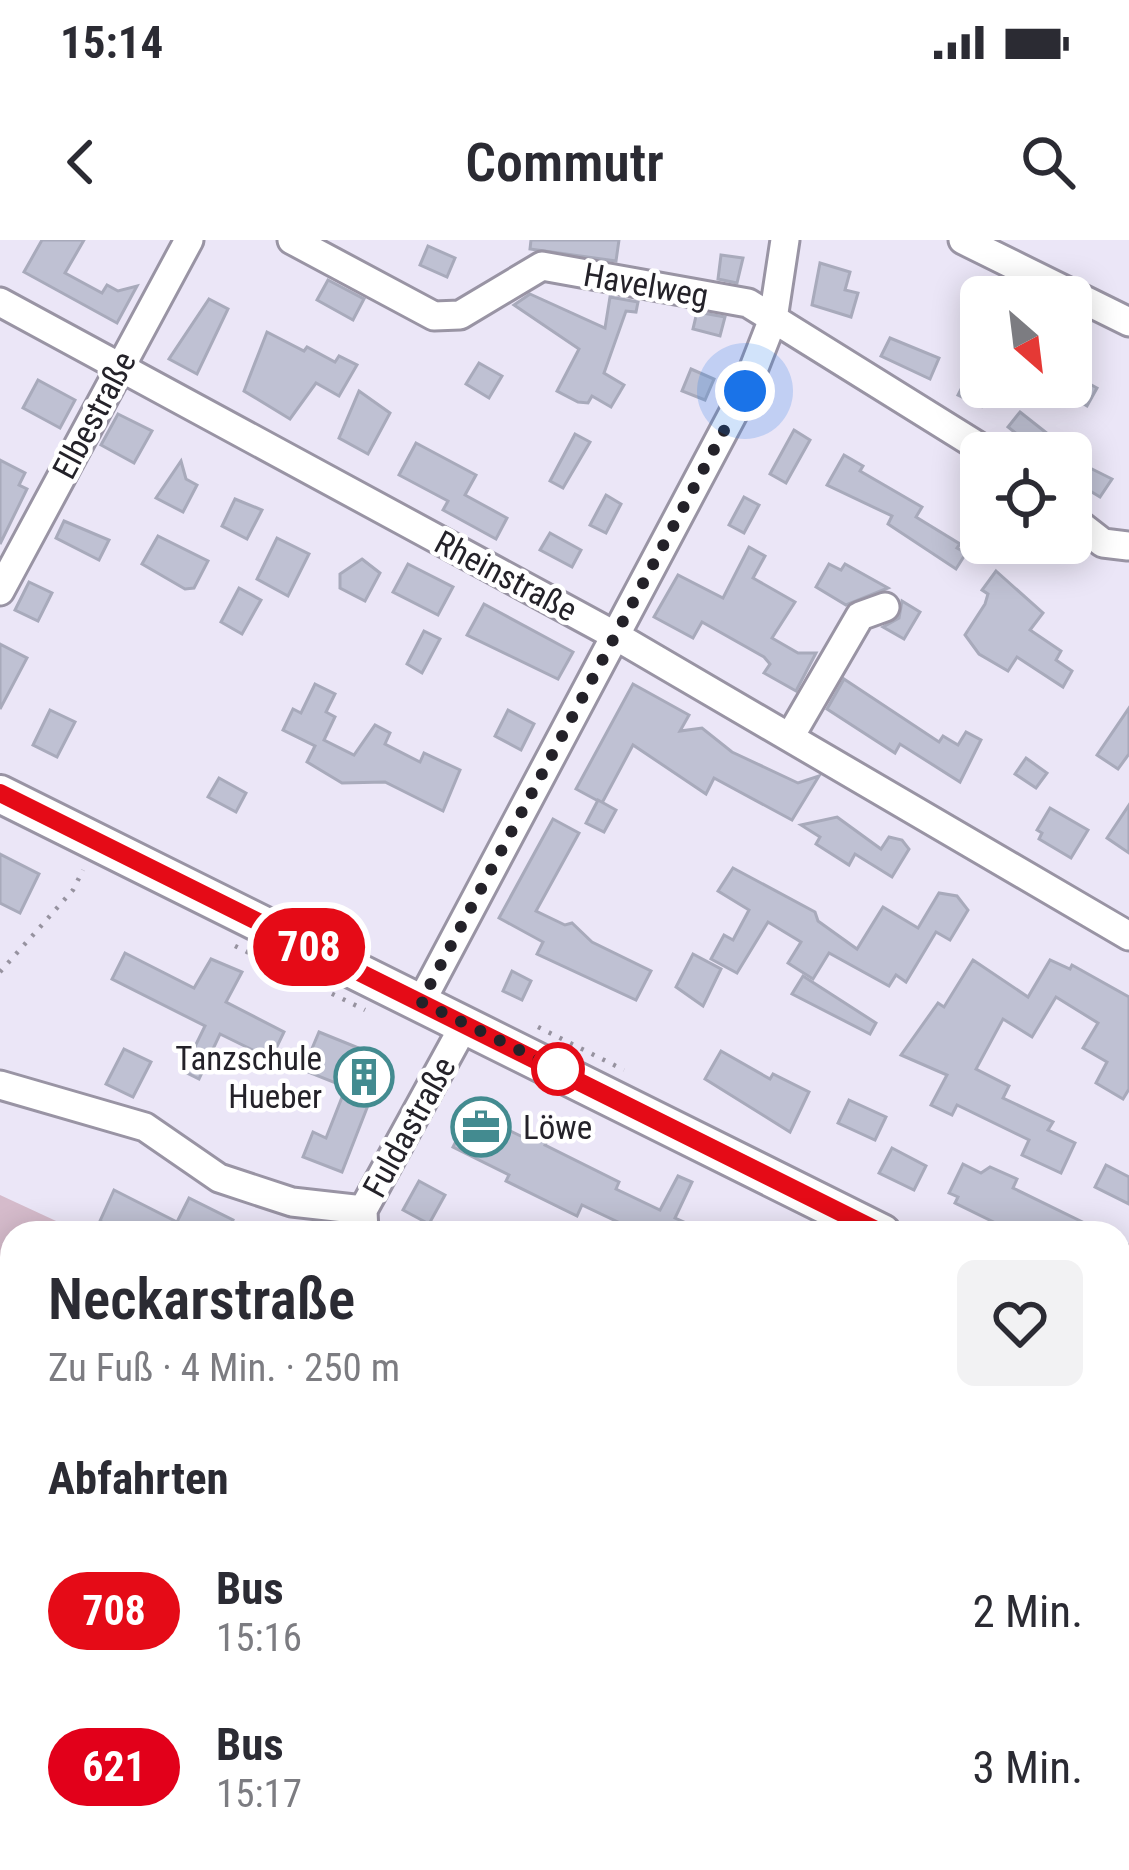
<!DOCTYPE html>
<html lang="de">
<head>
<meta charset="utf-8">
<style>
	body { margin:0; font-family:"Roboto Condensed",sans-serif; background:#f2f2f3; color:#2b2b33; height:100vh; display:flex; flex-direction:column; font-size:45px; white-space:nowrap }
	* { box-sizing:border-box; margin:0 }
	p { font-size:39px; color:#7c7c81 }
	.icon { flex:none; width:66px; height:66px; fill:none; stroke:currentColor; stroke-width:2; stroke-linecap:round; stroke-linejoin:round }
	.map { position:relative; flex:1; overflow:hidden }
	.details { position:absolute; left:0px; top:981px; width:1131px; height:651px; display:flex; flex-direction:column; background:#fff; border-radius:36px 36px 0 0; box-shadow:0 6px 30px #0003 }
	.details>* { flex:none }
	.badge { padding:0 24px; border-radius:39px; font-size:42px; line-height:78px }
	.needle { width:78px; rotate:152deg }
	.tools { position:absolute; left:960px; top:36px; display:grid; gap:24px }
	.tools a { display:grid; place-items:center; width:132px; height:132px; border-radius:18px; background:#fff; box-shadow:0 6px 30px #0003; font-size:60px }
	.you { position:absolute; width:60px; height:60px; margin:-30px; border:9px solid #fff; border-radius:50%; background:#1a73e8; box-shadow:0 0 0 18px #1a73e833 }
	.map>.badge { position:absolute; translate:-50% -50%; box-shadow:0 0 0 6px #fff }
	h2 { padding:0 48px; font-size:45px; line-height:108px }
	.round { display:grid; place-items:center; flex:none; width:126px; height:126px; border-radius:18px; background:#f2f2f3 }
	.headline { display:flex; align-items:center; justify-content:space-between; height:204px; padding:0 48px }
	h1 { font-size:57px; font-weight:600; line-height:90px }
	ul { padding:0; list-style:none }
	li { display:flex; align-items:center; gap:36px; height:156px; padding:0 48px }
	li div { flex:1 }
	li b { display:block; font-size:45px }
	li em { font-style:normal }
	li .badge { min-width:132px; font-weight:700; text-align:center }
	.status { display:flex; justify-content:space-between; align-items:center; height:84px; padding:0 60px; background:#fff; direction:ltr }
	.status svg { height:33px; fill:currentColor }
	header { display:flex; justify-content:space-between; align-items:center; height:156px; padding:0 48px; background:#fff; font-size:54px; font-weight:600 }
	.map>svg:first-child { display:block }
	.green { fill:#d5bbcb }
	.building { fill:#bfc1d3; stroke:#a8aabb; stroke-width:3 }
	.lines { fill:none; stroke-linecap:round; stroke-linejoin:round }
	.minor-casing { stroke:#9994a4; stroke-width:33 }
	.major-casing { stroke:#9994a4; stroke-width:42 }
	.path { stroke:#96929f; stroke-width:4.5; stroke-dasharray:3 9; stroke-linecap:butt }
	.minor { stroke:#fff; stroke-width:27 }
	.major { stroke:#fff; stroke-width:36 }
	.line-casing { stroke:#fff; stroke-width:27 }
	.line { stroke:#e50b17; stroke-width:18 }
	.walk { stroke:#242229; stroke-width:12; stroke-dasharray:0 21.6 }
	.stop-dot { fill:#fff; stroke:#e50b17; stroke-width:6 }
	.labels { text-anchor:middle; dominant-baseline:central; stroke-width:9; stroke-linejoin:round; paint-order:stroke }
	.street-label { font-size:33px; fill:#242229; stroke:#fff }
	.poi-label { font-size:33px; fill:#242229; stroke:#fff; text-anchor:end }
</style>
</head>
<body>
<div class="status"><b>15:14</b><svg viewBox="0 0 49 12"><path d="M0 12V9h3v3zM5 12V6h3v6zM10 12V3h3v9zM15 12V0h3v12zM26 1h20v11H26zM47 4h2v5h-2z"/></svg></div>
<header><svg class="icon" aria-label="back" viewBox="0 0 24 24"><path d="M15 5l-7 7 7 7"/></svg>Commutr<svg class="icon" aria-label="search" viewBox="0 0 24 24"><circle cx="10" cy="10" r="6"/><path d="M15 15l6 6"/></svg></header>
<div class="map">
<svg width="1129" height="1630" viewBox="0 0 1129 1630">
	<rect width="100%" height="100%" fill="#ebe6f7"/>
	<path class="green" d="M0,955l82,38h-70v627h814l19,10h-845z"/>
	<g class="building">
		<path d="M42,0h42l-19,33 37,20 5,-8 11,6 19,-5 -20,37 -93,-51z"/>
		<path d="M531,0h88l-3,21 -86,-12z"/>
		<path d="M428,6l27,12 -8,19 -27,-12z"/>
		<path d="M721,15l22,3 -6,25 -19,-4z"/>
		<path d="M820,23l30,9 -5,18 13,3 -7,24 -39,-12z"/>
		<path d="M328,40l36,19 -11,21 -36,-20z"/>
		<path d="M530,54l75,34 5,-31 28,5 -2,10 -10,-1 -22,62 20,12 -13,22 -19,-11 -4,7 -10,-1 -21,-11 22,-42 -65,-44z"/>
		<path d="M209,59l19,10 -31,65 -28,-15z"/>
		<path d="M697,72l28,5 -5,19 -27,-7z"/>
		<path d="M267,92l37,19 3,-4 28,15 4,-6 18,9 -18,31 -23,-13 -26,36 -46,-28z"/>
		<path d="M890,98l49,20 -9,21 -49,-23z"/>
		<path d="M981,110v56l-23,-11z"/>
		<path d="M479,123l23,13 -13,22 -23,-14z"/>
		<path d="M691,129l23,10 -9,21 -23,-9z"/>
		<path d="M1077,137l20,11 -10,18 -20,-12z"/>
		<path d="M38,140l37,20 -15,28 -37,-20z"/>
		<path d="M359,151l31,22 -22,41 -29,-16z"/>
		<path d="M1020,172l33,26 -12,15 -33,-26z"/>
		<path d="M118,174l34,17 -18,32 -33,-18z"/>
		<path d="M794,190l16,10 -24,43 -16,-9z"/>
		<path d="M575,194l15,8 -27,46 -13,-7z"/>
		<path d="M416,203l60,32 -11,20 42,23 -11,21 -53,-29 5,-9 -49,-26z"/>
		<path d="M844,215l19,11 -3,5 62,36 -6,10 44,27 -3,4 9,5 -10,16 -68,-45 4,-8 -65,-31z"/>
		<path d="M0,220l25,13 -6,12 8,4 -27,55z"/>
		<path d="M181,221l5,18 11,6 -14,27 -27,-14z"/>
		<path d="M1082,224l30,15 -12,18 -28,-17z"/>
		<path d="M606,255l15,9 -15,29 -16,-8z"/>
		<path d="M744,257l15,8 -15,28 -15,-8z"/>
		<path d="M235,259l27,11 -15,29 -25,-13z"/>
		<path d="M64,281l45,19 -10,20 -43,-22z"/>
		<path d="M550,293l31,17 -9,17 -32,-17z"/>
		<path d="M158,296l50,25 -14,27 -9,1 -43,-25z"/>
		<path d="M277,298l32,16 -21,42 -31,-17z"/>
		<path d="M749,307l16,9 -12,22 42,24 -23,36 26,15h18l-20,38 -32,-18 6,-9 -6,-7 -62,-35 -9,16 -39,-21 24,-42 45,23z"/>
		<path d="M362,319l18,14 -15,28 -25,-13v-14z"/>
		<path d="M408,324l45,23 -15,28 -45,-23z"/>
		<path d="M829,324l12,6 4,-6 43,24 -42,17 -30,-18z"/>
		<path d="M996,331l47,42 -13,17 31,21 -5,9 16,11 -9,16 -46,-30 -9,14 -29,-17 -14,-19 20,-31 3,-10 -6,-4z"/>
		<path d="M29,342l23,11 -14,28 -23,-11z"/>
		<path d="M239,348l22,12 -19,34 -21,-12z"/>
		<path d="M902,361l18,11 -16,27 -21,-12 16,-9z"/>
		<path d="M484,364l89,48 -15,27 -91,-44z"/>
		<path d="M424,391l16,8 -18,34 -15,-9z"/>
		<path d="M0,404l27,14 -27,51z"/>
		<path d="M844,439l95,63 4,-6 15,9 8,-13 15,8 -21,42 -60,-38 -5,9 -68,-44z"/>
		<path d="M315,444l20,10 -9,18 9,5 -11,23 30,15 21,-30 15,8 -5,11 35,18 4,-9 36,17 -17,41 -58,-29 -43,1 -35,-21 8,-16 -32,-16 10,-21 8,4z"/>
		<path d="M633,444l56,31 -9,16 22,-3 30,24 66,31 21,-7 -27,44 -78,-42 -8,16 -73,-49 -31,58 -26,-14z"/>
		<path d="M1129,468v46l-11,15 -21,-14z"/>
		<path d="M50,470l25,12 -18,35 -24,-12z"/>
		<path d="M508,470l26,14 -13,26 -26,-14z"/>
		<path d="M1026,518l21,15 -11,15 -21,-14z"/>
		<path d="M219,538l27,15 -10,19 -28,-15z"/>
		<path d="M598,560l18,10 -12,22 -18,-9z"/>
		<path d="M1129,565v48l-22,-15z"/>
		<path d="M1050,568l38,22 -17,28 -32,-19 3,-6 -5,-3z"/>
		<path d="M837,577l44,32 8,-12 13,3 7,9 -17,28 -37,-23 -6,11 -33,-21 4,-7 -19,-12z"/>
		<path d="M553,579l26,14 -43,78 29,14 7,-2 20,19 59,29 -15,29 -99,-46 6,-12 -44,-24z"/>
		<path d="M0,614l39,20 -19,39 -20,-10z"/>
		<path d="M733,628l82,44 3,9 39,28 26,-42 35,21 21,-35 18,3 11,14 -18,30 -14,-8 -30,50 -10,-7 -7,11 -60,-33 -16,26 -25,-16 13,-21 -33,-20 -31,51 -26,-14 13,-24 9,5 16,-30 -31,-19z"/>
		<path d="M125,713l69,35 17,-29 31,13 -16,30 58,30 -13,27 -51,-25 -21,45 -16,-8 22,-45 -93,-47z"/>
		<path d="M693,714l28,15 -18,37 -27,-19z"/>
		<path d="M973,720l55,37 22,-37 20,9 2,-4 57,32v92l-6,10 -27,-16 11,-21 -24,-14 15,-25 -42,-26 -24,40 -29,-18 -27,50 33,17 -6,12 50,24 -5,8 27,13 -14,30 -39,-18 7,-15 -72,-35 -5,10 -21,-10 16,-30 -46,-20 37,-52 6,4z"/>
		<path d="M512,731l19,10 -9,19 -19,-9z"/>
		<path d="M803,736l73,47 -6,11 -78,-40z"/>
		<path d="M319,792l67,27 -44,113 -39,-15 10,-25 13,6 20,-51 -43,-17z"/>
		<path d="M124,809l27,13 -18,35 -27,-13z"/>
		<path d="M721,811l49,28 3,-5 36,18 -19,40 -85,-53z"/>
		<path d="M849,860l37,17 -11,23 -37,-17z"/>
		<path d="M471,872l56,27 3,-7 17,9 -2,4 74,37 -3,7 44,21 18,-34 14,6 -17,36 34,15h-89l4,-8 -42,-20 -5,11 -71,-35 3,-6 -56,-28z"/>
		<path d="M892,908l34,18 -12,24 -35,-17z"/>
		<path d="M963,924l18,9 9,-6 27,12 -4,9 92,45h-89l-61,-30 3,-6 -9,-4z"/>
		<path d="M1106,925l23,12v27l-34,-17z"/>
		<path d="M419,941l26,14 -16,29 -26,-14z"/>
		<path d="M114,950l63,32 12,-24 44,22 -6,13h-100l-27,-12z"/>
	</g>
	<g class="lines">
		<defs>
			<g id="minor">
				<path d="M292,0l142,76 26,-1 82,-49 206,37 241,150"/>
				<path d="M963,0l166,82"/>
				<path d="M0,62l616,334 513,300"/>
				<path d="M1071,278l32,25 25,3"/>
				<path d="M0,351l189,-351"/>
				<path d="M791,495l69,-119 25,-9"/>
				<path d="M421,762l324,-611 28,-72 12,-79"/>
				<path d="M0,845l145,42 74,51 73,24 71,8"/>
				<path d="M364,993l-1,-23 102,-186"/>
				<path d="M1119,1040l10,-20"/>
				<path d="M1119,1551l10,5"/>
			</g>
			<g id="major">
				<path d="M0,554l882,439"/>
				<path d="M1119,1113l10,5"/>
			</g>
		</defs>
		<use href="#minor" class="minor-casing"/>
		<use href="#major" class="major-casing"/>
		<g class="path">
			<path d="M235,706l130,64"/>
			<path d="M0,732l73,-82 10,-20"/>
			<path d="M538,787l86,43"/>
			<path d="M907,984l16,9"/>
			<path d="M0,1214l12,1"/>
			<path d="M0,1612l12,-5"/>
			<path d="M399,1620v10"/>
		</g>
		<use href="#minor" class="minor"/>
		<use href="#major" class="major"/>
	</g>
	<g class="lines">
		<defs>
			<path id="line" d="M0,553l882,440"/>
		</defs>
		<use href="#line" class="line-casing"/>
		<use href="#line" class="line"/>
		<path class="walk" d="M558,829l-137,-67 324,-611"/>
	</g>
	<defs>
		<symbol id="building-ring" viewBox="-11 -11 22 22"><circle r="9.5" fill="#fff" stroke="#438b90" stroke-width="1.5"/><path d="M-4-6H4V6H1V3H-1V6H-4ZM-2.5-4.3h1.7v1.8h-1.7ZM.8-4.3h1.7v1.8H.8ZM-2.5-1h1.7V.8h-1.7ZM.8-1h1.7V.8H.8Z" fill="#438b90"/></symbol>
		<symbol id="office-ring" viewBox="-11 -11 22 22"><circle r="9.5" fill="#fff" stroke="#438b90" stroke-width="1.5"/><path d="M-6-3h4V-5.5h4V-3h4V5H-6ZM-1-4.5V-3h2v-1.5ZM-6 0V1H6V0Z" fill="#438b90"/></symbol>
	</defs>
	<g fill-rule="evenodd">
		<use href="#building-ring" x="331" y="804" width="66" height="66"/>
		<use href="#office-ring" x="448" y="854" width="66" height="66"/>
	</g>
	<circle class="stop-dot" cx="558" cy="829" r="24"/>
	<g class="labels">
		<g class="street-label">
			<text transform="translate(646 45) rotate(10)">Havelweg</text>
			<text transform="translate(94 175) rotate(-62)">Elbestraße</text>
			<text transform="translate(506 336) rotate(28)">Rheinstraße</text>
			<text transform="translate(409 887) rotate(-61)">Fuldastraße</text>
		</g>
		<g class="poi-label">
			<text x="322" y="818">Tanzschule<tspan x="322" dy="38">Hueber</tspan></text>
			<text x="523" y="887" text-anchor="start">Löwe</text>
		</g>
	</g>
</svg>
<div class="tools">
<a><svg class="needle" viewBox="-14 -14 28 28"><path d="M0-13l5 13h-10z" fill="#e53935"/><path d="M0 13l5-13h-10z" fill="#7c7c81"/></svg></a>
<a><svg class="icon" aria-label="locate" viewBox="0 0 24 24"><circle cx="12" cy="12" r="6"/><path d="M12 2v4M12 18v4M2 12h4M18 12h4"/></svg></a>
</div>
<div class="you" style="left:745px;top:151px"></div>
<b class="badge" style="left:309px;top:707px;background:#e50b17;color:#fff">708</b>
<section class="details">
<div class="headline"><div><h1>Neckarstraße</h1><p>Zu Fuß · 4 Min. · 250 m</p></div><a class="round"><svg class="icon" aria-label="heart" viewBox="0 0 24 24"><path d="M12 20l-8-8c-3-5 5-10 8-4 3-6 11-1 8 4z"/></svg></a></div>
<h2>Abfahrten</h2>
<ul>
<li><span class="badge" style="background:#e50b17;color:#fff">708</span><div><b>Bus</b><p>15:16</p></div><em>2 Min.</em></li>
<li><span class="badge" style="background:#e2001a;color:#fff">621</span><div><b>Bus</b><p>15:17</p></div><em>3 Min.</em></li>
</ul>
</section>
</div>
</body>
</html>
